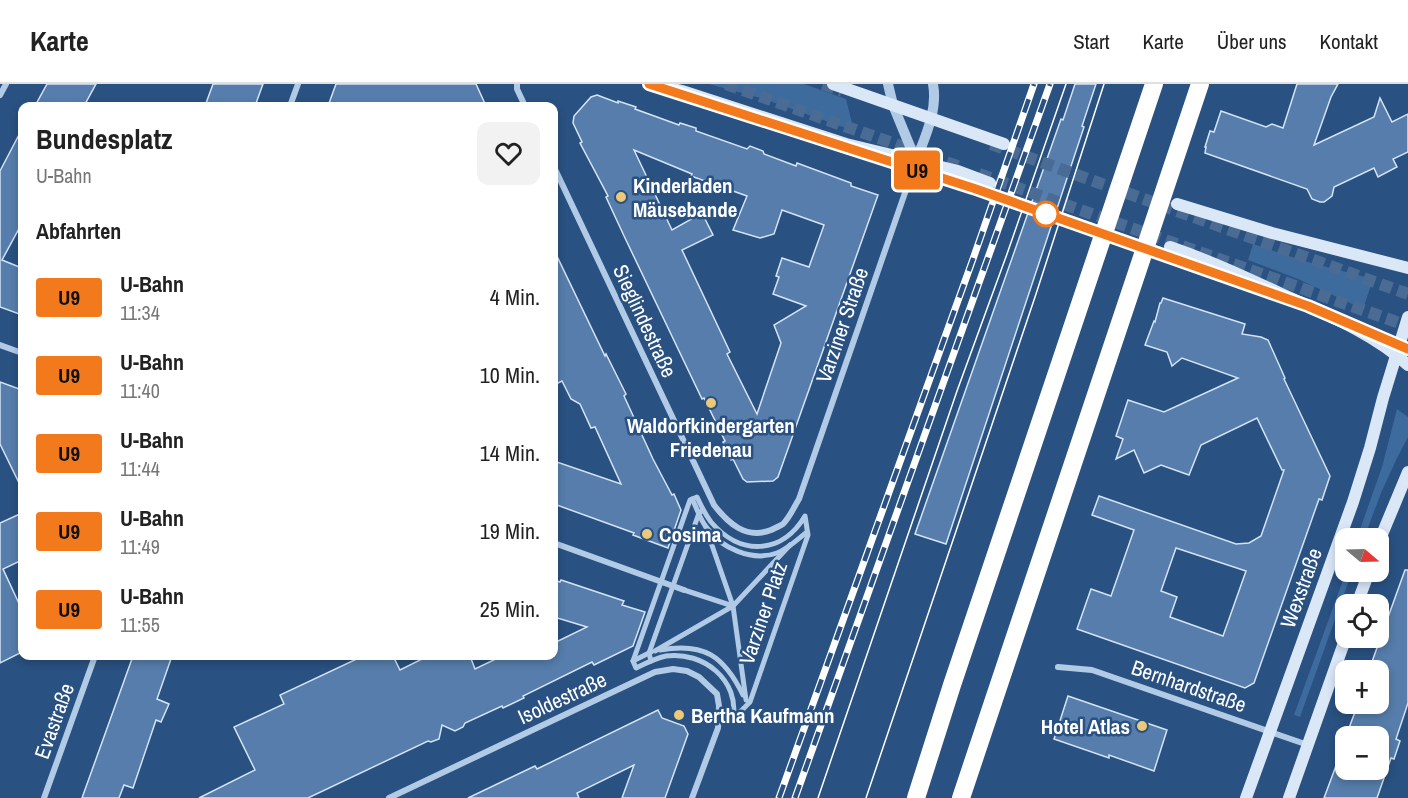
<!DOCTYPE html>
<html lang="de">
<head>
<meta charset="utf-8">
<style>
	body { margin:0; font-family:"Archivo Narrow",sans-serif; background:#f2f2f2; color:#222; height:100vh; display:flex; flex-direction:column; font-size:22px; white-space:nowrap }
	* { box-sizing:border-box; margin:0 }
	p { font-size:20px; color:#767676 }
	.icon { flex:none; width:33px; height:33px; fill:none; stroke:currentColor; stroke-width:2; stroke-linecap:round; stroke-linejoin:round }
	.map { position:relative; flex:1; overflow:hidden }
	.panel { position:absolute; left:18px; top:18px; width:540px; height:558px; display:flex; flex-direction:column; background:#fff; border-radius:12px; box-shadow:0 3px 9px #0003 }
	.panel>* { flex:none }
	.badge { padding:0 12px; border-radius:4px; font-size:21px; line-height:39px }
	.needle { width:39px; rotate:109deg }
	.controls { position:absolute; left:1335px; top:444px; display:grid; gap:12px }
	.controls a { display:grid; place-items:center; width:54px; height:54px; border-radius:12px; background:#fff; box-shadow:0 3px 9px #0003; font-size:30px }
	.map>.badge { position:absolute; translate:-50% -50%; box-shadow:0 0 0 3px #fff }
	h2 { padding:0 18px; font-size:22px; line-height:54px }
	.round { display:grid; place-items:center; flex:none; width:63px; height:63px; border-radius:12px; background:#f2f2f2 }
	.overview { display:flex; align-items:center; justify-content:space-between; height:102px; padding:0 18px }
	h1 { font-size:28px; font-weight:800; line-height:45px }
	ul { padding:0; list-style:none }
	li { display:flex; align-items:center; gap:18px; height:78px; padding:0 18px }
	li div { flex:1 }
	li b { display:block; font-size:22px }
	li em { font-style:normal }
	li .badge { min-width:66px; font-weight:700; text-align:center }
	header { display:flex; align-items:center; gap:36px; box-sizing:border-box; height:84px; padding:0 30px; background:#fff; border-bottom:2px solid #e0e0e0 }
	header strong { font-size:28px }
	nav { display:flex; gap:33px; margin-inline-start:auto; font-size:21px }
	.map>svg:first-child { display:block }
	.green { fill:#3e6b9e }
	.building { fill:#567dab; stroke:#d4e4f5; stroke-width:1.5; fill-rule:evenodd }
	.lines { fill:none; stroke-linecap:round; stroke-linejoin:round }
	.secondary-tunnel { stroke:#496b94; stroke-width:12; stroke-dasharray:12 6; stroke-linecap:butt }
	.pedestrian { stroke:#b1cae6; stroke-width:5 }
	.minor { stroke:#b1cae6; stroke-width:6 }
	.tertiary { stroke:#b1cae6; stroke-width:10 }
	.secondary { stroke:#dae7f6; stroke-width:12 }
	.motorway { stroke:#fff; stroke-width:18 }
	.tram { stroke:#fff; stroke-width:1.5 }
	.rail-casing { stroke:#fff; stroke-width:7 }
	.rail { stroke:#295181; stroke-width:4.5; stroke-dasharray:14; stroke-linecap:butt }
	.line-casing { stroke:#fff; stroke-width:14 }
	.line { stroke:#f3791d; stroke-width:9 }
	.poi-dot { fill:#ecc979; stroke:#295181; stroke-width:2 }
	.stop-dot { fill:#fff; stroke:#f3791d; stroke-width:3 }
	.labels { text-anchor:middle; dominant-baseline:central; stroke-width:5; stroke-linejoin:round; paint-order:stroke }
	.poi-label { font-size:21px; font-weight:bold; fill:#fff; stroke:#295181; text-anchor:start }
	.street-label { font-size:21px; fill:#fff; stroke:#295181 }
</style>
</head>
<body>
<header>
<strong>Karte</strong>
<nav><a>Start</a><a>Karte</a><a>Über uns</a><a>Kontakt</a></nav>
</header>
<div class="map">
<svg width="1408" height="714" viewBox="0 0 1408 714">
	<rect width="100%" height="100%" fill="#295181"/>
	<g class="green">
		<path d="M709,0h95l42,15 8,32 -90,-32z"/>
		<path d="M1253,160l51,17 69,18 -10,30 -65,-30 -50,-19z"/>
		<path d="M1397,325l11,8v20l-11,21 -16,35 -17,45h-7l25,-71z"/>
		<path d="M1346,488h6l-52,145 -6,-2z"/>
	</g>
	<g class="building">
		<path d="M47,0h49l-12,22h-49z"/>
		<path d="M213,0h50l-8,22h-50z"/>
		<path d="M336,0h140l10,22h-158z"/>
		<path d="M1075,0h21l-14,42 2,1 -138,417 -31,-10 146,-415 2,1z"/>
		<path d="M1297,0h41l-7,13 -17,48 60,-28 6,-19 12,24 16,-8v38l-15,7 4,8 -19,10 -4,-9 -40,19 -2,9 -8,6h-4l-8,-3 -5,-10 -102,-36 1,-6h-1l5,-16 4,1 7,-21 45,16 6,-3 11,4z"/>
		<path d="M597,11l21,8v-2l18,6 -1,2 44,16 1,-2 16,5v3l51,18 3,-3 13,5 1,3 32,12 1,-3 54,20v3l27,9 -100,282 -5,4 -26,1 -4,-3 -10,-20 -2,1 -8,-18 2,-1 -21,-43 -2,1 -77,-161 -19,-41 2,-1 -28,-53 2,-1 -9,-19 1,-7 17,-19zM634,66l58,24 -1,2 56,20 -14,34 27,8 14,-4 8,-24 42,15 -15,42 -27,-9 -6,18 3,1 -6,17 33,12 -32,19 7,18 -24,71 -30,-60 3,-2 -48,-102 31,-15 -11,-22 -30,17z"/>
		<path d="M22,45v94l-20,37 20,8v47l-22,-8v-136z"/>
		<path d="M554,166l51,106 1,-2 20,40 -2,2 29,63 19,36 2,-1 7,16 -13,38 -35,-13 1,-2 -80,-29v-43l67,23 -26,-57 -4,1 -11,-24 -9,-5 -9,-18 -8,4z"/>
		<path d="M1163,214l82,26 -3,10 19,3 7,3 17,38 -1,1 46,97 -8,24 -3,-1 -65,184 -9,5 -168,-59 14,-40 20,7 23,-66 -42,-15 7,-19 137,48 13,-1 12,-7 23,-66h-2l-25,-52 -56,27 -12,30 -28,-10 -17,8 -10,-23 -18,9 7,-20 -7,-3 12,-36 36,12 74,-34 -56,-20 -10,8 -5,-14 -22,-7 9,-24 1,1 5,-19h1zM1176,464l70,23 -23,65 -53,-19 7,-20 -16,-6z"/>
		<path d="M0,298l22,8v99l-22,-45z"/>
		<path d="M22,429v47l-19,9 19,41v42l-22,11v-140z"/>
		<path d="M1405,486h3v133l-12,36 4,2 -6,18 -3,-1 -14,40h-53l22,-59v31h32v-34h-32l12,-32h20v-34h-9z"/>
		<path d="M554,496l6,2 1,-2 63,21 -2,4 23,7 -12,34 -39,19 -2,-3 -69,34 1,2 -21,10 -1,-2 -37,17 -2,4 -8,4 -13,-6 -3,14 -8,3 -3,-1 -120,57h-109l56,-28 -21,-43 50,-23 -4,-9 83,-39h30l7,14 28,-14h42l5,13 27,-13h52v-13l33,-16 -33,-10z"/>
		<path d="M133,572h39l-15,43 12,5 -8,18 -5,-2 -23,68 -9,-3 -5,13h-37z"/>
		<path d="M1068,612l99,34 -13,41 -45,-16v3l-55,-19z"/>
		<path d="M658,626l4,8 22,8 4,8 -23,64h-43l12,-33 -57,28 2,5h-111l67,-32 2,3z"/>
	</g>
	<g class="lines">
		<g class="secondary-tunnel">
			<path d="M726,0l234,83"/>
			<path d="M823,0l19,7"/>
			<path d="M991,60l417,150"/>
			<path d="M979,90l429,152"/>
		</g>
		<g class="pedestrian">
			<path d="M697,413c4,9 8,17 14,25 29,34 71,33 94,-6l3,19 -58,167 -17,17c7,-39 -30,-68 -67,-63 -10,2 -20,7 -30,12l-3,-7 57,-161z"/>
			<path d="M692,415c5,9 8,21 15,29 14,20 45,34 70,25 11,-4 21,-14 30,-21"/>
			<path d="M706,444l27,78 13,94"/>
			<path d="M684,506l49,16"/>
			<path d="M660,566c44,-8 64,6 83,45"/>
			<path d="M655,567l78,-45 57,-61"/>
			<path d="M633,577l18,-9"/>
			<path d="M651,577l-2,-8 50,-140 4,-3"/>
		</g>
		<g class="minor">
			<path d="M517,0v5l8,17"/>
			<path d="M0,11l6,-11"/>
			<path d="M290,22l8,-22"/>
			<path d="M554,83l160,338c14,18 32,35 57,25 4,-2 9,-4 12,-6 7,-7 11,-17 16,-25l117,-338"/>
			<path d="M0,261l22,8"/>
			<path d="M554,459l130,47"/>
			<path d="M1058,583l34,3 216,75"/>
			<path d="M44,714l51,-142"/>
			<path d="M389,714l249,-118 17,-8 18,-3 14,2 12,6 18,17 2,12 -1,22 -26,70"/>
		</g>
		<g class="tertiary">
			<path d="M888,0l5,21 23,56"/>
			<path d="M916,77c9,-24 22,-51 17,-77"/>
		</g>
		<g class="secondary">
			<path d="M652,0l30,7 164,53 112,27 32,12"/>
			<path d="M833,0l171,60"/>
			<path d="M1177,120l95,29 136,35"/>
			<path d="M1170,163c41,14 79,32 118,50 42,19 86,37 120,68"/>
			<path d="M1378,460l30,-72"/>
			<path d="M1357,520l12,-32"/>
			<path d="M1246,714l107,-296 17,-54 13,-50 25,-81"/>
			<path d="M1289,714l57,-161"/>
		</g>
		<g class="motorway">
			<path d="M916,714l36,-113 202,-601"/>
			<path d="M961,714l239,-714"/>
		</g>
		<g class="tram">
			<path d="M818,714l139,-407 50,-137 59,-170"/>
			<path d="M866,714l170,-504 68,-210"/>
		</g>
		<defs>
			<g id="rail">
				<path d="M779,714l194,-539 61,-175"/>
				<path d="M795,714l255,-714"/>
			</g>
		</defs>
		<use href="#rail" class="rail-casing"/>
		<use href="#rail" class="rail"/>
	</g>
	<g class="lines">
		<defs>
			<path id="line" d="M649,0l324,104 335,118 100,43"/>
		</defs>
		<use href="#line" class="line-casing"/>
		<use href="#line" class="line"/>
	</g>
	<g class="poi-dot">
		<circle cx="621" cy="113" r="6"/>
		<circle cx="711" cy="319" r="6"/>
		<circle cx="647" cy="450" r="6"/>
		<circle cx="679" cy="631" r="6"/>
		<circle cx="1142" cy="642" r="6"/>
	</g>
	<circle class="stop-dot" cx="1046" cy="130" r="12"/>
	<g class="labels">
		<g class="poi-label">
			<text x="633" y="101">Kinderladen<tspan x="633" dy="24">Mäusebande</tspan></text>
			<text x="711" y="341" text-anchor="middle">Waldorfkindergarten<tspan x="711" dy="24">Friedenau</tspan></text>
			<text x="659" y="450">Cosima</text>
			<text x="691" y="631">Bertha Kaufmann</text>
			<text x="1130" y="642" text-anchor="end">Hotel Atlas</text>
		</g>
		<g class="street-label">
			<text transform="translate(645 237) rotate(65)">Sieglindestraße</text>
			<text transform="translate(842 241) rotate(-71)">Varziner Straße</text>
			<text transform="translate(1301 504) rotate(-70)">Wexstraße</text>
			<text transform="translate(763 529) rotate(-71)">Varziner Platz</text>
			<text transform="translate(1189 602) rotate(19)">Bernhardstraße</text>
			<text transform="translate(562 614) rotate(-25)">Isoldestraße</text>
			<text transform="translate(54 637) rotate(-70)">Evastraße</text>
		</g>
	</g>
</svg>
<div class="controls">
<a><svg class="needle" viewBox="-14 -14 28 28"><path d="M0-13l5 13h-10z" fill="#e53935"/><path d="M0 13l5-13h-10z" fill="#767676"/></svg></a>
<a><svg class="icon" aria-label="locate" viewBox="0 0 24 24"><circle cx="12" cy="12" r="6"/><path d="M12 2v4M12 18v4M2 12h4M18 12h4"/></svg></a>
<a>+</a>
<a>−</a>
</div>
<b class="badge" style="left:917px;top:86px;background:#f3791d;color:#111">U9</b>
<section class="panel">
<div class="overview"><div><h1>Bundesplatz</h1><p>U-Bahn</p></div><a class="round"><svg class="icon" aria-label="heart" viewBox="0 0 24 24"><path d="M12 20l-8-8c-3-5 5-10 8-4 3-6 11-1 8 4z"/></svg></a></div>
<h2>Abfahrten</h2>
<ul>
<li><span class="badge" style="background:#f3791d;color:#111">U9</span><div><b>U-Bahn</b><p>11:34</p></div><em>4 Min.</em></li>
<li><span class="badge" style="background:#f3791d;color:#111">U9</span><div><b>U-Bahn</b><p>11:40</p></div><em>10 Min.</em></li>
<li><span class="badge" style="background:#f3791d;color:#111">U9</span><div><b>U-Bahn</b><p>11:44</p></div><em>14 Min.</em></li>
<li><span class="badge" style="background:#f3791d;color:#111">U9</span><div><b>U-Bahn</b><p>11:49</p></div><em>19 Min.</em></li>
<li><span class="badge" style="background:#f3791d;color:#111">U9</span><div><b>U-Bahn</b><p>11:55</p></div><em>25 Min.</em></li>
</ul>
</section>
</div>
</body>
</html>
